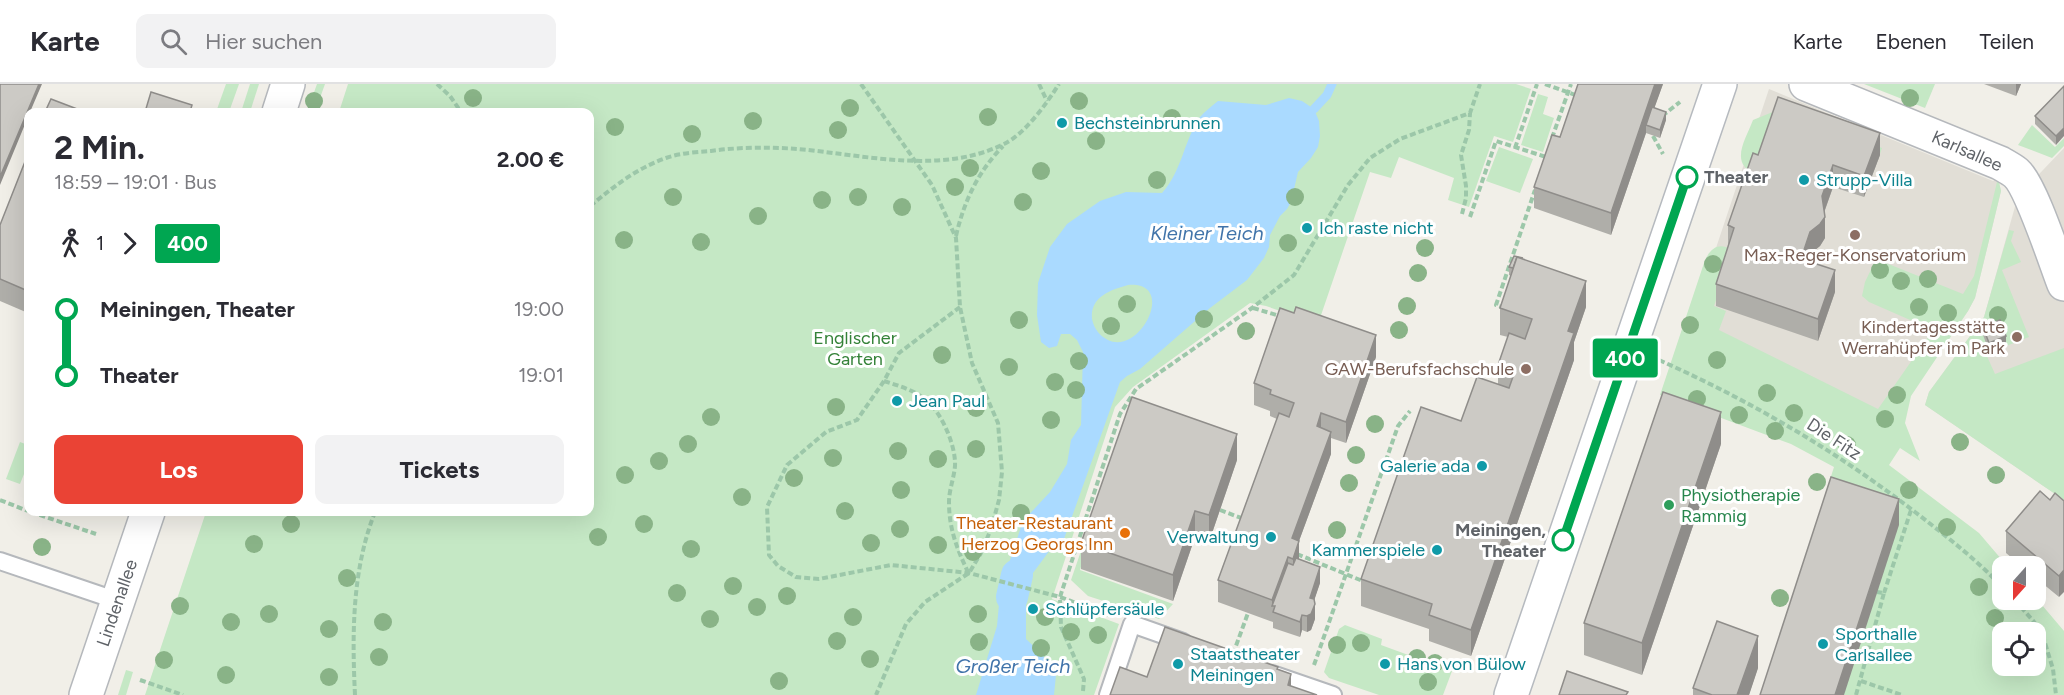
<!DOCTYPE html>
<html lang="de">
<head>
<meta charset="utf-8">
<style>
	body { margin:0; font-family:Figtree,sans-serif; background:#f2f2f3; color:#2b2b33; height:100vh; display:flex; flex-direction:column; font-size:22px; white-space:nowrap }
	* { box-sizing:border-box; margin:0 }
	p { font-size:20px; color:#7c7c81 }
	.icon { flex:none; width:33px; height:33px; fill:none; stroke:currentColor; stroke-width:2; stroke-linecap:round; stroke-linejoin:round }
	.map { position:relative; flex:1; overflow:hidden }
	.details { position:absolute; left:24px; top:24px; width:570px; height:408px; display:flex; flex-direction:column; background:#fff; border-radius:12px; box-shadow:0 6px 24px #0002 }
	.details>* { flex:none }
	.badge { padding:0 12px; border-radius:4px; font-size:21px; line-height:39px }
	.needle { width:39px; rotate:201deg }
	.tools { position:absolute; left:1992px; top:472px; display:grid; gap:12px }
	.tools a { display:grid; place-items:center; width:54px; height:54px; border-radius:12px; background:#fff; box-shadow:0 6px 24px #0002; font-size:30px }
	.map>.badge { position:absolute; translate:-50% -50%; box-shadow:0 0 0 3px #fff }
	.legs { display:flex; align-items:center; gap:9px; height:66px; padding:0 30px; font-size:20px }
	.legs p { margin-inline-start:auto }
	.headline { display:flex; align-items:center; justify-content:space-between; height:102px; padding:0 30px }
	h1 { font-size:33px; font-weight:700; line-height:45px }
	.cta { display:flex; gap:12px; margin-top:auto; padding:12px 30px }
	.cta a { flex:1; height:69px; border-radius:12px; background:#ea4335; color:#fff; font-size:24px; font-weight:700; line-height:69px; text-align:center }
	.cta a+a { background:#f2f2f3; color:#2b2b33 }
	ul { padding:0 30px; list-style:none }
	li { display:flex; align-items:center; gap:21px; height:66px; font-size:22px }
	li i { display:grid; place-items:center; width:9px; height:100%; margin:0 8px; background:currentColor }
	li i::after { content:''; width:15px; height:15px; margin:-8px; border:4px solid; border-radius:50%; background:#fff }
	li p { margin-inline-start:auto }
	li:first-child i { background:linear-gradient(#0000 50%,currentColor 0) }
	li:last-child i { background:linear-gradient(currentColor 50%,#0000 0) }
	header { display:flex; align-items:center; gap:36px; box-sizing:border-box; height:84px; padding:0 30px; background:#fff; border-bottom:2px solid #e1e1e2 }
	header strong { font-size:28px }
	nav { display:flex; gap:33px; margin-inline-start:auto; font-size:21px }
	.search { width:420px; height:54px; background:#f2f2f3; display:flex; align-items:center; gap:15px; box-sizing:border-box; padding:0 21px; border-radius:12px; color:#7c7c81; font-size:22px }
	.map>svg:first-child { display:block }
	.education { fill:#e1ded6 }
	.green { fill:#c5e8c5; fill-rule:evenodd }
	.water { fill:#aadaff; fill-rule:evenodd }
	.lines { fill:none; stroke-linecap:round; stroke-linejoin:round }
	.stream { stroke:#aadaff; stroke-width:9 }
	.canal { stroke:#aadaff; stroke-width:32 }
	.service-casing { stroke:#b5b8bc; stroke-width:20 }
	.minor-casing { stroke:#b5b8bc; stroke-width:36 }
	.secondary-casing { stroke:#b6babf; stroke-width:36 }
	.path { stroke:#9cc7a9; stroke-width:4; stroke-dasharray:6 3; stroke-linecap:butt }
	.service { stroke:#fff; stroke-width:16 }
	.minor { stroke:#fff; stroke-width:33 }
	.secondary { stroke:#fff; stroke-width:33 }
	.path-bridge { stroke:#9cc7a9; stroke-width:4; stroke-dasharray:6 3; stroke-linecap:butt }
	.tree { fill:#89b387 }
	.wall { fill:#afaea9 }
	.shaded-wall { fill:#8f8d8a }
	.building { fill:#cccac5; stroke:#8f8d8a; stroke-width:1.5 }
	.line-1-casing { stroke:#fff; stroke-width:14 }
	.line-1 { stroke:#00a651; stroke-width:9 }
	.culture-dot { fill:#0f9aa8; stroke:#fff; stroke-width:2 }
	.stop-1-dot { fill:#fff; stroke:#00a651; stroke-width:3 }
	.education-dot { fill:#8d6e63; stroke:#fff; stroke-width:2 }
	.leisure-dot { fill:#2e9e5b; stroke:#fff; stroke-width:2 }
	.food-dot { fill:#e8710a; stroke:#fff; stroke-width:2 }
	.labels { text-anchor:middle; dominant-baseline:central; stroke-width:6; stroke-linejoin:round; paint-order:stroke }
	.culture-label { font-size:18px; fill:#0d838f; stroke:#fff; text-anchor:start }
	.street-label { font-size:18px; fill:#5f6368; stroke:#fff }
	.stop-label { font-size:18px; font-weight:bold; fill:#5f6368; stroke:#fff; text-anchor:start }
	.education-label { font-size:18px; fill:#785e54; stroke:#fff; text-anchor:end }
	.park-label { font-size:18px; fill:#348238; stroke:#fff }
	.leisure-label { font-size:18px; fill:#27864d; stroke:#fff; text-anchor:start }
	.food-label { font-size:18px; fill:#c56008; stroke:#fff; text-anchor:end }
	.water-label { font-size:20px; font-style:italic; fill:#4174aa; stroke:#fff }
</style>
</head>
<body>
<header>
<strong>Karte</strong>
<div class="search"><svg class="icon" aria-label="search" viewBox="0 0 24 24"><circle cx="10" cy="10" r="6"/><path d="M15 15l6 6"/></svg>Hier suchen</div>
<nav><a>Karte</a><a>Ebenen</a><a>Teilen</a></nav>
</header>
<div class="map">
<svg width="2064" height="611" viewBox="0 0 2064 611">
	<rect width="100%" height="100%" fill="#f1efe8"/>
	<g class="education">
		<path d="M1769,5l224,92 5,-3 3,13 -26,107 -7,13 -88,128 -192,-107z"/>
		<path d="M2064,64v352l-139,-95 4,-13 55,-75 34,-121z"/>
	</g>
	<g class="green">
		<path d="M226,0h13l-10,28h-13z"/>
		<path d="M250,0h9l-9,28h-9z"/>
		<path d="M317,0h8l-10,28h-8z"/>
		<path d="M348,0h1168l15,5 -18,53 -19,-6 -25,71 -21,-7 6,-22 -55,-21 -8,21 -21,-6 -52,152 -52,-18 -16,-3 -117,84 -18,20 -63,192 67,25 -25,71h-949l61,-183h384v-400h-251z"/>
		<path d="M1864,0h71l-10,24z"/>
		<path d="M1538,10l10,3 -5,17 11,4 -11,34 -22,-7z"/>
		<path d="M1780,25l102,39 -2,6 -102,-36 -20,57c-30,-10 -13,-34 -5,-55z"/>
		<path d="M2032,41l23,22 9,-9v8l-12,12 -34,-13z"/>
		<path d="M1499,63l34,12 -13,34 -34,-12z"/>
		<path d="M1998,94l3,13 -26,107 -7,13 -57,85 -6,27 15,38 -20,-13 -11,17 90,68 29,34h-6v33h34v-2l28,33v64h-303l73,-228 -43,-23 -131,-49 45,-135c7,-14 15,-17 28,-10l-19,56 12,5 -7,19 159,79 55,-79 -64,-28 -7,-6 3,-14 11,-23 87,35 11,-18zM2002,549h34v33h-34z"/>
		<path d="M2009,146l5,1 -3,10 10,21 -19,8 27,67 -43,17 9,20 69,-26v152l-139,-95 4,-13 55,-75z"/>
		<path d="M20,358l8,3v19l-8,20 -14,-5z"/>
		<path d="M1095,426l4,1 -19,59 93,34 -14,15 -71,-23 -17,-16z"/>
		<path d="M1345,541l37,14 -1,6 71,26 -9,24h-64l-50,-17 -5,-6 15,-43z"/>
		<path d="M126,586l7,2 -7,23h-8z"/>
	</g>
	<g class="water">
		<path d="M1289,14l13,3 12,8 5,12 1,15 -2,11 -7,11 -13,14 -7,30 -4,7 -7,7 -10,19 -1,12 -5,11 -17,22 -37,28 -70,61 -13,7 -7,6 -56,157 -14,11 -20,27 -24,-5 17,-51 27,-29 17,-28 4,-24 10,-15 2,-73 -6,-12 -7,-6h-9l-4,12 -8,2 -8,-6 -4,-27 1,-32 12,-36 17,-23 33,-23 26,-9 36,1c20,-22 22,-53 38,-76 5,-6 12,-11 18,-16l48,4zM1128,201c50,-4 12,71 -20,55 -8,-4 -14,-11 -16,-21 -2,-22 18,-29 36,-34z"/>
		<path d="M1000,509l12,4 14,1v41l16,15 14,21 -2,20h-78l21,-69z"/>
	</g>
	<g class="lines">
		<path class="stream" d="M1314,25l13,-14 5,-11"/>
		<path class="canal" d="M1012,513l5,-22"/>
		<defs>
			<g id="service">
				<path d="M0,477l118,40"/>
				<path d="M1272,590l61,21"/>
				<path d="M1108,611l24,-71 51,18"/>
			</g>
			<g id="minor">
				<path d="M1806,0l194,79c5,3 11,6 16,10 15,13 39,88 48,111"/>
				<path d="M279,28l9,-28"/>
				<path d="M86,611l62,-183"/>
			</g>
			<path id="secondary" d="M1511,611l209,-611"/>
		</defs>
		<use href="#service" class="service-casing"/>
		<use href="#minor" class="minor-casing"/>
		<use href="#secondary" class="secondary-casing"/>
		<g class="path">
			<path d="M437,0l13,12 11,16"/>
			<path d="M861,0l71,101 24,53 4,69 12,56 26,60 4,49 -3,28 -8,29 -10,24 -12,20 -44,29 -19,22 -30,71"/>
			<path d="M1039,0l8,17"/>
			<path d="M1545,0l33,12"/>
			<path d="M1662,32l18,-14"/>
			<path d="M1653,52l10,18"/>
			<path d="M1552,54l19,-54"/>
			<path d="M1515,64l22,-64"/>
			<path d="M590,122c25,-20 45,-37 76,-48 14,-5 31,-6 45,-7 28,-4 59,-4 87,-2 67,6 143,26 206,-5 21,-10 43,-41 55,-60"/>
			<path d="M1462,130l4,-16v-12l-5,-31 8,-25 1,-17"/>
			<path d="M1470,133l26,-76 50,16"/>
			<path d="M956,152c8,-35 22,-64 47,-90"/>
			<path d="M960,223l-61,46 -15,28 -27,39 -31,12 -39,33 -20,42 2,48 9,11 18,11 23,2 72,-14 78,8 91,24 51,19"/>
			<path d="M1253,224l27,8"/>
			<path d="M1505,224l-9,-3 39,-115"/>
			<path d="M1659,276c92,41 177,91 256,152 31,24 61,47 87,75"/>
			<path d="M884,297c15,5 30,9 42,19 16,13 30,46 29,66 -1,12 -6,24 -6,36 0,27 8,47 19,70"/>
			<path d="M0,416l28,11"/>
			<path d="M1220,426l24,9"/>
			<path d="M31,428l65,22"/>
			<path d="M1884,509l27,-83"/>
			<path d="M2015,516l26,30 12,39 3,26"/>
			<path d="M1314,581l84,-239 12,-15"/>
			<path d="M140,596l43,15"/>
			<path d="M1861,597l41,14"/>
			<path d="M1083,607l1,-12 -23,-52 -1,-30 60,-183 16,-25 116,-81 42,-33 54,-90 22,-27 30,-19 70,-26 10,-29"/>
			<path d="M355,611c-3,-62 -3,-125 20,-183"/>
			<path d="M1856,611l28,-102 -7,-1"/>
		</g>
		<use href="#service" class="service"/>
		<use href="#minor" class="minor"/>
		<use href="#secondary" class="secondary"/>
		<g class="path-bridge">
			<path d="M1297,470l68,28"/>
			<path d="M1233,570l15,-41"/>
		</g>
	</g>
	<g class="tree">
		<circle cx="473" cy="14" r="9"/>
		<circle cx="1910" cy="14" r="9"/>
		<circle cx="314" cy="17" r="9"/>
		<circle cx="1079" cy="17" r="9"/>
		<circle cx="850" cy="24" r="9"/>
		<circle cx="988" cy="33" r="9"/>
		<circle cx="1172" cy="34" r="9"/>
		<circle cx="753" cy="37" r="9"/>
		<circle cx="615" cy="43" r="9"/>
		<circle cx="838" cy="46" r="9"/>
		<circle cx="692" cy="50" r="9"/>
		<circle cx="1096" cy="57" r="9"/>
		<circle cx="970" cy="84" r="9"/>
		<circle cx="1041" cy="87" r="9"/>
		<circle cx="1157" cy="96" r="9"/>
		<circle cx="955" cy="103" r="9"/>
		<circle cx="673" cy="113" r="9"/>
		<circle cx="858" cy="113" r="9"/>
		<circle cx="1295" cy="113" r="9"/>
		<circle cx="822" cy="116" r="9"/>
		<circle cx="1023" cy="118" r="9"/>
		<circle cx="902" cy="123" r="9"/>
		<circle cx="758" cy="132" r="9"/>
		<circle cx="624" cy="156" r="9"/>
		<circle cx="701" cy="158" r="9"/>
		<circle cx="1288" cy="159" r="9"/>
		<circle cx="1425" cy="164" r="9"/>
		<circle cx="1713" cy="180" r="9"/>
		<circle cx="1880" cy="186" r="9"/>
		<circle cx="1418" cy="189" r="9"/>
		<circle cx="1928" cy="195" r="9"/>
		<circle cx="1901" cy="197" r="9"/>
		<circle cx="1127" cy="220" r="9"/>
		<circle cx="1407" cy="222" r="9"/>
		<circle cx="1919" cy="223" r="9"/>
		<circle cx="1948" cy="229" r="9"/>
		<circle cx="1998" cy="231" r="9"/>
		<circle cx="1204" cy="235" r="9"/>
		<circle cx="1019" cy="236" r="9"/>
		<circle cx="1690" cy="241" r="9"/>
		<circle cx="1111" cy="242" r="9"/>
		<circle cx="1399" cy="246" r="9"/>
		<circle cx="1246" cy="247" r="9"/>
		<circle cx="942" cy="271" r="9"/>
		<circle cx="1717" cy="276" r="9"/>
		<circle cx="1079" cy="277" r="9"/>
		<circle cx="1009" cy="283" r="9"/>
		<circle cx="1055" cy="298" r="9"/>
		<circle cx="1076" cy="306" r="9"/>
		<circle cx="1767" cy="309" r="9"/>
		<circle cx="1897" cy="311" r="9"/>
		<circle cx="1697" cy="315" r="9"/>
		<circle cx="836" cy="323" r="9"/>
		<circle cx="976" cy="324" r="9"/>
		<circle cx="1794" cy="329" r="9"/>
		<circle cx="1739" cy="331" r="9"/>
		<circle cx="711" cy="333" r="9"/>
		<circle cx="1885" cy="335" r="9"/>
		<circle cx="1051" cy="336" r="9"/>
		<circle cx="1375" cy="340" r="9"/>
		<circle cx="1775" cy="347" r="9"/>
		<circle cx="1960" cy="358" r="9"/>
		<circle cx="688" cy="360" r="9"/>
		<circle cx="1847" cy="361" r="9"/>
		<circle cx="976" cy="365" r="9"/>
		<circle cx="898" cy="367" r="9"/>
		<circle cx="1356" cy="371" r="9"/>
		<circle cx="833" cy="374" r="9"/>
		<circle cx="938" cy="375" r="9"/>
		<circle cx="659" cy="377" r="9"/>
		<circle cx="625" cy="391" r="9"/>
		<circle cx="1996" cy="391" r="9"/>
		<circle cx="794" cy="394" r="9"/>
		<circle cx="1817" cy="398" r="9"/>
		<circle cx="1349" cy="399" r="9"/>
		<circle cx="901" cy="406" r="9"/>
		<circle cx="1909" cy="406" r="9"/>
		<circle cx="742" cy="413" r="9"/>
		<circle cx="845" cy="427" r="9"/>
		<circle cx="1021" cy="429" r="9"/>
		<circle cx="291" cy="440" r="9"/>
		<circle cx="644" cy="440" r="9"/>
		<circle cx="1947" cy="443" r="9"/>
		<circle cx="900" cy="445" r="9"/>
		<circle cx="1337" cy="446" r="9"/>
		<circle cx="598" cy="453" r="9"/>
		<circle cx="871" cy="459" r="9"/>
		<circle cx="254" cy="460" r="9"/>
		<circle cx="938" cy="461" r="9"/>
		<circle cx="42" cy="463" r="9"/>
		<circle cx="691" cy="465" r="9"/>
		<circle cx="973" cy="468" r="9"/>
		<circle cx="347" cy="494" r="9"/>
		<circle cx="733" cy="502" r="9"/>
		<circle cx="1979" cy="503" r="9"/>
		<circle cx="677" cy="509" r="9"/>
		<circle cx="787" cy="512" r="9"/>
		<circle cx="1780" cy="514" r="9"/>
		<circle cx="180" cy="522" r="9"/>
		<circle cx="757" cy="523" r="9"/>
		<circle cx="269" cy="530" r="9"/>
		<circle cx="978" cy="530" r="9"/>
		<circle cx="853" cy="533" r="9"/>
		<circle cx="1045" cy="533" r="9"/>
		<circle cx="1995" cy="534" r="9"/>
		<circle cx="710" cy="535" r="9"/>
		<circle cx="231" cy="538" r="9"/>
		<circle cx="383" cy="538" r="9"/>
		<circle cx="329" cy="545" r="9"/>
		<circle cx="1071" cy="548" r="9"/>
		<circle cx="1098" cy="551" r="9"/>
		<circle cx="837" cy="557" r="9"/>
		<circle cx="979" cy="558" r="9"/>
		<circle cx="1361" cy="559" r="9"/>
		<circle cx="1337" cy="561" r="9"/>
		<circle cx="1041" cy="564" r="9"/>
		<circle cx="379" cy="573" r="9"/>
		<circle cx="1417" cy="574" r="9"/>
		<circle cx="870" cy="575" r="9"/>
		<circle cx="164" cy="576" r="9"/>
		<circle cx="1435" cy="579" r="9"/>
		<circle cx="226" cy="591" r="9"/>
		<circle cx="329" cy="593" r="9"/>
		<circle cx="779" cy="597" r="9"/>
		<circle cx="1428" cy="598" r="9"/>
	</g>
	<g class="wall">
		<path d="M1663,0l-9,24 12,12 -6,18 -14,-5 -35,102 -77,-27v-21l26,-50z"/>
		<path d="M1984,0h37l-5,12z"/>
		<path d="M2064,2l-8,59 -21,-21v-8z"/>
		<path d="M28,70v159l-28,-12v-76z"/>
		<path d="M1758,71h122l-16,42 -31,-10 -9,26 1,25 -5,8 -10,8 -2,7 27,31 -17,49 -102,-35v-22l12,-37v-22z"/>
		<path d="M1523,175l63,48 -12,35v18l-103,296 -42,-15v-12l-68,-23v-27l100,-158 37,-37v-19l10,-28 -8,-2v-27l11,-32 -2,-1v-8z"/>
		<path d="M1983,243l23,17 -17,7 -6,-16z"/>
		<path d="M1376,273l-30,86 -15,-5v16l-32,87v18l21,24 -6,17 1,19 -4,11 -4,2 -5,-2 -2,7 -27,-9v-6l-55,-20v-22l59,-161 -7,-3v-5l-16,-6v-22z"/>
		<path d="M1721,360l-79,231 -58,-20v-32z"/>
		<path d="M1237,376l-28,82 -14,-5 -22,64 -92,-32v-26z"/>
		<path d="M2050,416l14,1 -5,96 -23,-19v-11h-13l-17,-14v-22z"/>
		<path d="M1758,584l-9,27h-56v-7z"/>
	</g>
	<g class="shaded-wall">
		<path d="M39,0h3l-12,28h-2v5l-28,68v-8z"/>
		<path d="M1655,0h8l-15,42 -2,-1v8l-35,102v-22z"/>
		<path d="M2016,0h5l-5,12z"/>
		<path d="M1666,28v8l-6,18v-8z"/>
		<path d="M2064,44v8l-8,9v-9z"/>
		<path d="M1880,49v22l-16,42v-21z"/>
		<path d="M1833,81v22l-11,31v-22z"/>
		<path d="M1825,133v21l-5,8 -10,8 -9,27v-22l9,-27z"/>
		<path d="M1835,186v22l-17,49v-22z"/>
		<path d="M1586,197v26l-12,35v18l-103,296v-26l97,-299z"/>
		<path d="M1376,251v22l-30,86v-21z"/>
		<path d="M2006,252v8l-17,7v-8z"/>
		<path d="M1721,328v32l-79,231v-32z"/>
		<path d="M1321,329v22l-4,-9z"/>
		<path d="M1331,348v22l-39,106v-22z"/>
		<path d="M1237,350v26l-28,82v-27z"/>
		<path d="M1899,415v26l-55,170h-9z"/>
		<path d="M1195,427v26l-22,64v-26z"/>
		<path d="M1299,457v22l-6,17v-21z"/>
		<path d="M1288,473v21l-13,28h-3v-6z"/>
		<path d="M1320,483v16l-10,30v-15z"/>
		<path d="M2064,486v22l-5,5v-21z"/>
		<path d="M1315,520v15l-4,11 -4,2v-16z"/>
		<path d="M1302,531v15l-2,7v-15z"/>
		<path d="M1758,552v32l-9,27h-12z"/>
		<path d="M1291,590v21l-3,-10z"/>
	</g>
	<g class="building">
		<path d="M0,0h39l-39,93z"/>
		<path d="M1578,0h77l-44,129 -77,-26 18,-52 8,2z"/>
		<path d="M2064,2v42l-8,8 -21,-20z"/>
		<path d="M151,8l41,13 -2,7h-45z"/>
		<path d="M1778,13l102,36 -16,43 -31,-11 -11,31 3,21 -5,7 -10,8 -9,27 34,11 -17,49 -102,-35 18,-56 -6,-3 25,-72 5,2z"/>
		<path d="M51,15l34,13h-40z"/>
		<path d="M1652,23l14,5 -6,18 -14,-5z"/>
		<path d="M28,70v137l-28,-12v-54z"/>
		<path d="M1514,172l9,2 -6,-1 -4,11 -4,-1z"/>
		<path d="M1517,173l69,24 -18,50 6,2 -103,297 -42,-15 3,-11 -71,-25 60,-172 40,14 16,-44 32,11 6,-17 -17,-6 11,-32 16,6 7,-20 -32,-11z"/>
		<path d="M1296,223l80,28 -30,87 -25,-9 -4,13 14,6 -39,106 7,3 -6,18 -5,-2 -16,43 -54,-20 61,-167 10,4 5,-14 -24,-9 1,-4 -17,-7 26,-75 14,5z"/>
		<path d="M2000,236l6,16 -17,7 -6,-16z"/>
		<path d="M1663,308l58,20 -79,231 -58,-20z"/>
		<path d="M1132,313l105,37 -28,81 -14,-4 -22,64 -92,-32z"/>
		<path d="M1831,393l68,22 -64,196h-75z"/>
		<path d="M2040,407l10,9 5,-7 9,8v69l-5,6 -53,-45z"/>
		<path d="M1296,474l24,9 -10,31 4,1 1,5 -4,10 -4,2 -5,-1 -2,7 -27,-10 2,-6h-3l16,-43 5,2z"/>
		<path d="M1717,537l41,15 -21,59h-25l-19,-7z"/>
		<path d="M1165,543l113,40 -1,2 14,5 -3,11 29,10h-207l10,-28 27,10z"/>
		<path d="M1567,587l61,21 -2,3h-67z"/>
	</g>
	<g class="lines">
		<defs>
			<path id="line-1" d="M1563,456l124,-363"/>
		</defs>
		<use href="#line-1" class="line-1-casing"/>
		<use href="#line-1" class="line-1"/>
	</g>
	<g class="culture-dot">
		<circle cx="1062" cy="39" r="6"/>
		<circle cx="1804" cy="96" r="6"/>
		<circle cx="1307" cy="144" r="6"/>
		<circle cx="897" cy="317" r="6"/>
		<circle cx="1482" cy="382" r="6"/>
		<circle cx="1271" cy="453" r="6"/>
		<circle cx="1437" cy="466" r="6"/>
		<circle cx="1033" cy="525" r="6"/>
		<circle cx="1823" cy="560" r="6"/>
		<circle cx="1178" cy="580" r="6"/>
		<circle cx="1385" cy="580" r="6"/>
	</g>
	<g class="stop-1-dot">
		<circle cx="1687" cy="93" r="10"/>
		<circle cx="1563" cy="456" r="10"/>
	</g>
	<g class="education-dot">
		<circle cx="1855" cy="151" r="6"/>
		<circle cx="2017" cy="253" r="6"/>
		<circle cx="1526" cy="285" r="6"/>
	</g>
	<circle class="leisure-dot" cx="1669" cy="421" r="6"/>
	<circle class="food-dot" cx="1125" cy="449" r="6"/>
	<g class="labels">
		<g class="culture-label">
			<text x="1074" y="39">Bechsteinbrunnen</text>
			<text x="1816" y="96">Strupp-Villa</text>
			<text x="1319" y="144">Ich raste nicht</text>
			<text x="909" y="317">Jean Paul</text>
			<text x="1470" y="382" text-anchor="end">Galerie ada</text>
			<text x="1259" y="453" text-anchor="end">Verwaltung</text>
			<text x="1425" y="466" text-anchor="end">Kammerspiele</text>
			<text x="1045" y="525">Schlüpfersäule</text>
			<text x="1835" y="550">Sporthalle<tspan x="1835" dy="21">Carlsallee</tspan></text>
			<text x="1190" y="570">Staatstheater<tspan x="1190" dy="21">Meiningen</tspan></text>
			<text x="1397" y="580">Hans von Bülow</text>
		</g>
		<g class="street-label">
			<text transform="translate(1967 67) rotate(24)">Karlsallee</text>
			<text transform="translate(1834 355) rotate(33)">Die Fitz</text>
			<text transform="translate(117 519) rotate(-71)">Lindenallee</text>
		</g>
		<g class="stop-label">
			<text x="1704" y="93">Theater</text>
			<text x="1546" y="446" text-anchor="end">Meiningen,<tspan x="1546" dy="21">Theater</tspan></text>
		</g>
		<g class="education-label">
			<text x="1855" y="171" text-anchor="middle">Max-Reger-Konservatorium</text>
			<text x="2005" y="243">Kindertagesstätte<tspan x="2005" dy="21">Werrahüpfer im Park</tspan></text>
			<text x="1514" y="285">GAW-Berufsfachschule</text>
		</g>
		<g class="park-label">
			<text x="855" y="254">Englischer<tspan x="855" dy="21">Garten</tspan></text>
		</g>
		<g class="leisure-label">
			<text x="1681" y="411">Physiotherapie<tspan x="1681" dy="21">Rammig</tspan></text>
		</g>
		<g class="food-label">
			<text x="1113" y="439">Theater-Restaurant<tspan x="1113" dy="21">Herzog Georgs Inn</tspan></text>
		</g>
		<g class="water-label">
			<text x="1207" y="149">Kleiner Teich</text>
			<text x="1013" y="582">Großer Teich</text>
		</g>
	</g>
</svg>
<div class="tools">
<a><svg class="needle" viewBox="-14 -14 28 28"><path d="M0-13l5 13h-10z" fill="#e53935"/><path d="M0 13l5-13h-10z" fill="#7c7c81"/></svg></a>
<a><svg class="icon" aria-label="locate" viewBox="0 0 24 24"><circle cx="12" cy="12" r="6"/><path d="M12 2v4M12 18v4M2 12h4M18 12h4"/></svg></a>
</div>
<b class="badge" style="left:1625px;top:274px;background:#00a651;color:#fff">400</b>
<section class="details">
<div class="headline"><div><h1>2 Min.</h1><p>18:59 – 19:01 · Bus</p></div><b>2.00 €</b></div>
<div class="legs"><svg class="icon" aria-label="walk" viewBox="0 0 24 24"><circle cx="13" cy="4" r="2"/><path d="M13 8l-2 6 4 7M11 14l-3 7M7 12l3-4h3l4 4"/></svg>1<svg class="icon" aria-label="forward" viewBox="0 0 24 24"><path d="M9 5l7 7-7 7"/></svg><b class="badge" style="background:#00a651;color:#fff">400</b></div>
<ul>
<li><i style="color:#00a651"></i><b>Meiningen, Theater</b><p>19:00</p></li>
<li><i style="color:#00a651"></i><b>Theater</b><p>19:01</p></li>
</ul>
<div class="cta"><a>Los</a><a>Tickets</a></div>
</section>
</div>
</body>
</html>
